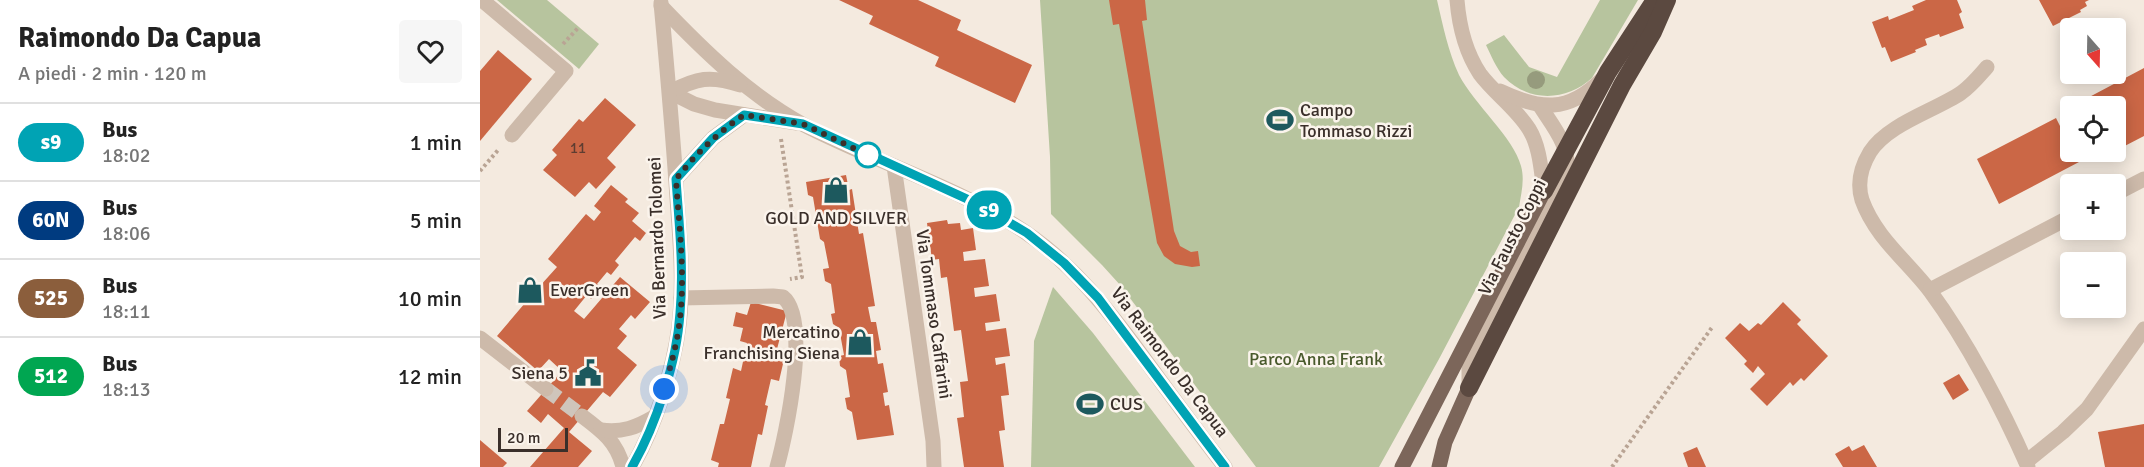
<!DOCTYPE html>
<html lang="it">
<head>
<meta charset="utf-8">
<style>
	body { margin:0; font-family:Signika,sans-serif; background:#f6f6f6; color:#222; height:100vh; display:flex; flex-direction:column; font-size:22px; white-space:nowrap }
	* { box-sizing:border-box; margin:0 }
	p { font-size:20px; color:#767676 }
	.icon { flex:none; width:33px; height:33px; fill:none; stroke:currentColor; stroke-width:2; stroke-linecap:round; stroke-linejoin:round }
	.map { position:relative; flex:1; overflow:hidden }
	.drawer { display:flex; flex-direction:column; background:#fff; width:480px }
	.drawer>* { flex:none }
	.badge { padding:0 12px; border-radius:20px; font-size:21px; line-height:39px }
	.needle { width:39px; rotate:160deg }
	.tools { position:absolute; left:1580px; top:18px; display:grid; gap:12px }
	.tools a { display:grid; place-items:center; width:66px; height:66px; border-radius:6px; background:#fff; box-shadow:0 3px 15px #0003; font-size:30px }
	.scale { position:absolute; left:18px; bottom:15px; width:70px; box-sizing:border-box; padding-left:6px; border:3px solid #3a2f2a; border-top:0; font-size:16px; line-height:21px; white-space:nowrap; color:#3a2f2a; -webkit-text-stroke:4px #fbf4ec; paint-order:stroke }
	.you { position:absolute; width:30px; height:30px; margin:-15px; border:4px solid #fff; border-radius:50%; background:#1a73e8; box-shadow:0 0 0 9px #1a73e833 }
	.map>.badge { position:absolute; translate:-50% -50%; box-shadow:0 0 0 3px #fff }
	.round { display:grid; place-items:center; flex:none; width:63px; height:63px; border-radius:6px; background:#f6f6f6 }
	.headline { display:flex; align-items:center; justify-content:space-between; height:102px; padding:0 18px }
	h1 { font-size:28px; font-weight:700; line-height:45px }
	ul { padding:0; list-style:none }
	li { display:flex; align-items:center; gap:18px; height:78px; padding:0 18px; border-top:2px solid #e0e0e0 }
	li div { flex:1 }
	li b { display:block; font-size:22px }
	li em { font-style:normal }
	li .badge { min-width:66px; font-weight:700; text-align:center }
	main { display:flex; flex:1; min-height:0 }
	.map>svg:first-child { display:block }
	.green { fill:#b7c49e }
	.building { fill:#cb6746 }
	.lines { fill:none; stroke-linecap:round; stroke-linejoin:round }
	.minor-tunnel { stroke:#cfc5bb; stroke-width:15; stroke-dasharray:15 8; stroke-linecap:butt }
	.path { stroke:#b9a494; stroke-width:4; stroke-dasharray:3 3; stroke-linecap:butt }
	.minor { stroke:#cdbaaa; stroke-width:15 }
	.major { stroke:#7c665a; stroke-width:15 }
	.highway { stroke:#5b4940; stroke-width:18 }
	.tree { fill:#969b7d }
	.line-casing { stroke:#fff; stroke-width:14 }
	.line { stroke:#00a3b4; stroke-width:9 }
	.walk { stroke:#3a2f2a; stroke-width:6; stroke-dasharray:0 10.8 }
	.stop-dot { fill:#fff; stroke:#00a3b4; stroke-width:3 }
	.labels { text-anchor:middle; dominant-baseline:central; stroke-width:5; stroke-linejoin:round; paint-order:stroke }
	.number-label { font-size:15px; fill:#5e3d31 }
	.poi-label { font-size:18px; fill:#3a2f2a; stroke:#fbf4ec; text-anchor:start }
	.street-label { font-size:18px; fill:#3a2f2a; stroke:#fbf4ec }
	.park-label { font-size:18px; fill:#495a2c; stroke:#fbf4ec }
</style>
</head>
<body>
<main>
<section class="drawer">
<div class="headline"><div><h1>Raimondo Da Capua</h1><p>A piedi · 2 min · 120 m</p></div><a class="round"><svg class="icon" aria-label="heart" viewBox="0 0 24 24"><path d="M12 20l-8-8c-3-5 5-10 8-4 3-6 11-1 8 4z"/></svg></a></div>
<ul>
<li><span class="badge" style="background:#00a3b4;color:#fff">s9</span><div><b>Bus</b><p>18:02</p></div><em>1 min</em></li>
<li><span class="badge" style="background:#003b80;color:#fff">60N</span><div><b>Bus</b><p>18:06</p></div><em>5 min</em></li>
<li><span class="badge" style="background:#8b5e3c;color:#fff">525</span><div><b>Bus</b><p>18:11</p></div><em>10 min</em></li>
<li><span class="badge" style="background:#00a651;color:#fff">512</span><div><b>Bus</b><p>18:13</p></div><em>12 min</em></li>
</ul>
</section>
<div class="map">
<svg width="1664" height="467" viewBox="0 0 1664 467">
	<rect width="100%" height="100%" fill="#f4eadf"/>
	<g class="green">
		<path d="M17,0h50l52,44 -20,25z"/>
		<path d="M560,0h397c6,26 11,51 22,75 15,29 55,63 62,91 4,14 0,28 -2,41l-80,152 -60,108h-123l-135,-181 -19,-21 -51,-51 -1,-57z"/>
		<path d="M1120,0h38l-46,78c-25,23 -63,25 -88,-1 -8,-9 -13,-22 -18,-32l18,-10 25,32 28,10z"/>
		<path d="M573,287l40,46 102,134h-164l3,-126z"/>
	</g>
	<g class="building">
		<path d="M359,0h79l43,20 -4,10 75,35 -17,38 -80,-37 4,-9 -70,-33 4,-8z"/>
		<path d="M629,0h36l2,20 -5,1 32,210 6,15 11,6 7,-1 2,15 -8,1 -17,-3 -11,-8 -7,-13 -38,-219 -6,1z"/>
		<path d="M1446,0h31l5,12 -3,2 5,14 -24,9 -1,-3 -14,5 2,6 -12,5 1,2 -25,10 -6,-15 -3,1 -10,-26 16,-6 1,4 25,-10 -2,-4z"/>
		<path d="M1559,0h50l-4,2 2,4 -7,4 1,2 -28,14z"/>
		<path d="M18,50l34,29 -52,62v-70z"/>
		<path d="M1664,68v68l-29,15v-45h-35l-2,-3z"/>
		<path d="M125,98l31,27 -29,33 9,9 -20,22 -7,-7 -14,15 -32,-27 14,-15 -5,-5 27,-31 4,3z"/>
		<path d="M1576,118l14,28v6h3l6,10 -80,42 -22,-45z"/>
		<path d="M366,175l3,15 3,-1 7,45 4,-1 12,73 -7,1 3,15h5l5,28 -5,1 2,13 5,-1 5,29 -5,1 2,13 4,-1 5,30 -37,5 -5,-28 -5,-3 -2,-11 5,-1 -4,-27 -6,-4 -1,-10 5,-1 -5,-27 -6,-4 -2,-10 4,-1 -4,-29 -6,-3 -2,-12 6,-1 -5,-26 -4,-3 -7,-42 -5,-2 -2,-13z"/>
		<path d="M131,185l17,14 -3,3 14,11 -7,8 14,12 -6,8 -5,-4 -20,24 4,4 -8,10 -4,-3 -10,12 4,3 -10,12 -4,-4 -13,16 10,8 36,-42 30,25 -15,17 -4,-4 -12,14 8,7 -10,12 20,17 -27,32 -7,-5 -34,40 23,19 -14,16h-48l34,-39 -16,-14 -7,9 -14,-12 35,-40 -13,-12 -11,12 -41,-35 28,-33 -8,-8 13,-15 9,7 18,-20 -9,-8 38,-45 8,7 7,-9 -7,-6z"/>
		<path d="M467,220l1,4 12,-1 1,7 12,-2 3,22 -13,2 1,9 21,-2 4,27 -15,2 1,9 21,-3 4,27 -15,2 1,8 20,-3 4,28 -15,2 1,7 9,-2 4,32 -8,1 4,34 -6,1 5,36h-40l-7,-49 7,-1 -4,-35 8,-1 -7,-51 -7,1 -7,-54 -6,1 -2,-19 -7,1 -5,-37z"/>
		<path d="M271,302l36,9 -10,38 9,2 -7,30 -8,-2 -6,26 3,1 -6,29 -4,-1 -7,33h-33l1,-4 -8,-3 9,-36h4l6,-25 -4,-1 7,-30 8,3 6,-28 -7,-2 3,-13 -10,-2 3,-14 11,3z"/>
		<path d="M1303,302l18,18 -4,4 31,32 -24,25 -3,-3 -8,8 -3,-4 -23,24 -17,-17 15,-15 -7,-8 -5,7 -9,-9 3,-3 -22,-23 15,-15 9,8 9,-8 3,2z"/>
		<path d="M1479,374l10,16 -16,10 -10,-17z"/>
		<path d="M1664,424v43h-39l-7,-35z"/>
		<path d="M0,440l27,23 -4,4h-23z"/>
		<path d="M1384,445l13,22h-34l-8,-13 14,-8 3,5z"/>
		<path d="M1217,447l9,20h-18l-5,-14z"/>
	</g>
	<g class="lines">
		<path class="minor-tunnel" d="M66,389l36,27"/>
		<g class="path">
			<path d="M83,44l16,-17"/>
			<path d="M301,139l21,138 -12,2"/>
			<path d="M0,171l19,-22"/>
			<path d="M1132,467l101,-141"/>
		</g>
		<g class="minor">
			<path d="M2,0l84,71 -54,64"/>
			<path d="M977,0c2,25 9,53 23,74 14,19 36,34 49,55 11,18 12,41 15,62"/>
			<path d="M181,6c43,45 88,89 143,119 73,38 153,61 221,107 49,33 84,79 118,125 27,37 54,74 82,110"/>
			<path d="M1507,67c-8,9 -15,18 -26,26 -27,18 -73,31 -91,59 -9,15 -13,32 -8,48 13,37 46,62 68,91 37,50 73,119 98,176"/>
			<path d="M1020,91c40,19 68,22 101,-11"/>
			<path d="M190,92l24,12 21,6 82,13"/>
			<path d="M190,92c27,-14 40,-17 70,-7"/>
			<path d="M414,166l39,275 1,26"/>
			<path d="M196,179l37,-41 31,-23"/>
			<path d="M1635,194l29,-15"/>
			<path d="M1450,290l140,-73"/>
			<path d="M201,298l92,-2 10,1c28,22 3,138 -6,170"/>
			<path d="M0,338l66,51"/>
			<path d="M989,387v-19l4,-11 93,-185c6,-24 -14,-47 -26,-66"/>
			<path d="M102,416c20,15 35,26 41,51"/>
			<path d="M121,430c21,3 36,-3 53,-13"/>
			<path d="M1546,462l37,-30 24,-23 57,-80"/>
			<path d="M152,467c22,-37 42,-99 47,-142 5,-42 1,-85 -2,-127 -4,-65 -10,-130 -16,-195"/>
		</g>
		<g class="major">
			<path d="M922,467l142,-276"/>
			<path d="M959,467l6,-25 24,-54"/>
		</g>
		<g class="highway">
			<path d="M1064,191l64,-119 47,-72"/>
			<path d="M989,388l153,-303 31,-53 14,-32"/>
		</g>
	</g>
	<circle class="tree" cx="1056" cy="80" r="9"/>
	<g class="lines">
		<defs>
			<path id="line" d="M152,467c24,-42 45,-105 48,-154 4,-45 -1,-90 -4,-134l37,-41 31,-23 59,9 175,80 49,29 37,30 34,35 127,169"/>
		</defs>
		<use href="#line" class="line-casing"/>
		<use href="#line" class="line"/>
		<path class="walk" d="M184,389c6,-20 12,-41 15,-63 7,-48 0,-99 -3,-147 20,-25 41,-46 68,-64l59,9 65,31"/>
	</g>
	<defs>
		<symbol id="stadium-bare" viewBox="-9 -9 18 18"><path d="M0-5a6.5 5 0 1 0 0 10a6.5 5 0 1 0 0-10ZM-3.5-1.8h7v3.6h-7Z" fill="#1d595e" stroke="#fbf4ec" stroke-width="2.5" paint-order="stroke"/></symbol>
		<symbol id="shop-bare" viewBox="-9 -9 18 18"><path d="M-5-2.5h2.3a2.7 3.5 0 0 1 5.4 0H5L5.5 6h-11ZM-1.5-2.5h3a1.5 2.3 0 0 0-3 0Z" fill="#1d595e" stroke="#fbf4ec" stroke-width="2.5" paint-order="stroke"/></symbol>
		<symbol id="civic-bare" viewBox="-9 -9 18 18"><path d="M-.6-6.5H3V-4.5H.6V-3L4-1V1h2V6H-6V1h2V-1L-.6-3ZM-1.2 2.5V6h2.4V2.5Z" fill="#1d595e" stroke="#fbf4ec" stroke-width="2.5" paint-order="stroke"/></symbol>
	</defs>
	<g fill-rule="evenodd">
		<use href="#stadium-bare" x="781" y="101" width="38" height="38"/>
		<use href="#shop-bare" x="337" y="171" width="38" height="38"/>
		<use href="#shop-bare" x="31" y="271" width="38" height="38"/>
		<use href="#shop-bare" x="361" y="323" width="38" height="38"/>
		<use href="#civic-bare" x="89" y="354" width="38" height="38"/>
		<use href="#stadium-bare" x="591" y="385" width="38" height="38"/>
	</g>
	<circle class="stop-dot" cx="388" cy="155" r="12"/>
	<g class="labels">
		<g class="number-label">
			<text x="98" y="148">11</text>
		</g>
		<g class="poi-label">
			<text x="820" y="110">Campo<tspan x="820" dy="21">Tommaso Rizzi</tspan></text>
			<text x="356" y="218" text-anchor="middle">GOLD AND SILVER</text>
			<text x="70" y="290">EverGreen</text>
			<text x="360" y="332" text-anchor="end">Mercatino<tspan x="360" dy="21">Franchising Siena</tspan></text>
			<text x="88" y="373" text-anchor="end">Siena 5</text>
			<text x="630" y="404">CUS</text>
		</g>
		<g class="street-label">
			<text transform="translate(1032 237) rotate(-63)">Via Fausto Coppi</text>
			<text transform="translate(177 238) rotate(-92)">Via Bernardo Tolomei</text>
			<text transform="translate(454 314) rotate(82)">Via Tommaso Caffarini</text>
			<text transform="translate(690 362) rotate(53)">Via Raimondo Da Capua</text>
		</g>
		<g class="park-label">
			<text x="836" y="359">Parco Anna Frank</text>
		</g>
	</g>
</svg>
<div class="tools">
<a><svg class="needle" viewBox="-14 -14 28 28"><path d="M0-13l5 13h-10z" fill="#e53935"/><path d="M0 13l5-13h-10z" fill="#767676"/></svg></a>
<a><svg class="icon" aria-label="locate" viewBox="0 0 24 24"><circle cx="12" cy="12" r="6"/><path d="M12 2v4M12 18v4M2 12h4M18 12h4"/></svg></a>
<a>+</a>
<a>−</a>
</div>
<div class="scale">20 m</div>
<div class="you" style="left:184px;top:389px"></div>
<b class="badge" style="left:509px;top:210px;background:#00a3b4;color:#fff">s9</b>
</div>
</main>
</body>
</html>
